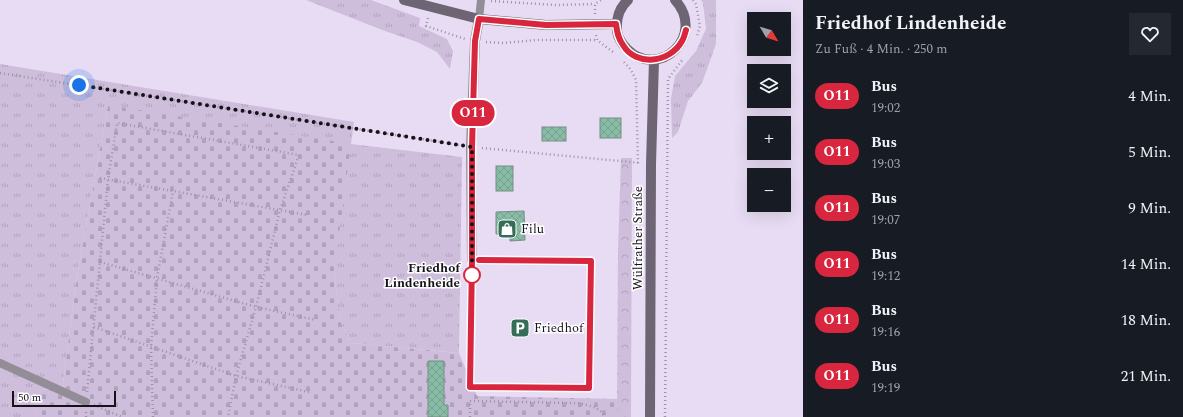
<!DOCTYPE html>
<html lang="de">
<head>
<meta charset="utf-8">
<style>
	body { margin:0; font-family:Spectral,serif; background:#242831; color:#f1f3f6; height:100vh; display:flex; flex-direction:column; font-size:15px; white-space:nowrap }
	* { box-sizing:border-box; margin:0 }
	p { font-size:13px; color:#9ea1a6 }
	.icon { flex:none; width:22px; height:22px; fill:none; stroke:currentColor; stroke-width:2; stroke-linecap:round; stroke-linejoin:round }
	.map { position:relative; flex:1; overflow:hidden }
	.panel { display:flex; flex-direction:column; background:#171b24; width:380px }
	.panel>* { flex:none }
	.badge { padding:0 8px; border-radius:13px; font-size:14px; line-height:26px }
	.needle { width:26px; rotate:128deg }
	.controls { position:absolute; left:747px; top:12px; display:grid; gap:8px }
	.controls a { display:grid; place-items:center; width:44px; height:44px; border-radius:0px; background:#171b24; box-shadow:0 4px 16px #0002; font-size:20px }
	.scale { position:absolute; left:12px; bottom:10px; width:104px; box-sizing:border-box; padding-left:4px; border:2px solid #16121a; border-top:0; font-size:11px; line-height:14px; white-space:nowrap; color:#16121a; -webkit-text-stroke:3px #fff; paint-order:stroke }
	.you { position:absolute; width:20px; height:20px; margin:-10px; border:3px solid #fff; border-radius:50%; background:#1a73e8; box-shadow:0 0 0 6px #1a73e833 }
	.map>.badge { position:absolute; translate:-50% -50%; box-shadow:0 0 0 2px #fff }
	.round { display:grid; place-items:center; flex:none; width:42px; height:42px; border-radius:0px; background:#242831 }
	.summary { display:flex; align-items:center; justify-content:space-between; height:68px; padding:0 12px }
	h1 { font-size:19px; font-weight:700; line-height:30px }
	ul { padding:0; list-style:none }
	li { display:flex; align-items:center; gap:12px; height:56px; padding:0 12px }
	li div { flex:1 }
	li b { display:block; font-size:15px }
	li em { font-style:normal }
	li .badge { min-width:44px; font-weight:700; text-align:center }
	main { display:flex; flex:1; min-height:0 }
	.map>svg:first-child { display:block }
	.grass { fill:url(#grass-tufts) }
	.forest { fill:url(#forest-crowns) }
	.cemetery { fill:url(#cemetery-stones) }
	.building { fill:url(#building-cross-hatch); stroke:#748f83 }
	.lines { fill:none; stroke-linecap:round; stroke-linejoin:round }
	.path { stroke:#9c93a5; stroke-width:2.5; stroke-dasharray:1 3; stroke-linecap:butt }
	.service { stroke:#928d97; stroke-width:8 }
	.minor { stroke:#928d97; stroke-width:10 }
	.secondary { stroke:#6d6573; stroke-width:10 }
	.line-casing { stroke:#fff; stroke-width:9 }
	.line { stroke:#d7263d; stroke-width:6 }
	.walk { stroke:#16121a; stroke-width:4; stroke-dasharray:0 7.2 }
	.stop-dot { fill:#fff; stroke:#d7263d; stroke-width:2 }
	.labels { text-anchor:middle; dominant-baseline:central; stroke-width:3; stroke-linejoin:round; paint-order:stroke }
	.poi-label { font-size:13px; fill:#16121a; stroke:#fff; text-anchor:start }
	.street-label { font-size:13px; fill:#16121a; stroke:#fff }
	.stop-label { font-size:13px; font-weight:bold; fill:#16121a; stroke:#fff; text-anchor:end }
</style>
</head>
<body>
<main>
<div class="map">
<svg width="803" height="417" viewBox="0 0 803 417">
	<defs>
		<pattern id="grass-tufts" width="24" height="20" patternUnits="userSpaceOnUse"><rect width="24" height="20" fill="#cebedc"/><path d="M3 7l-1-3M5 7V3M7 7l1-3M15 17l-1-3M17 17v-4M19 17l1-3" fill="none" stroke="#b0a2bc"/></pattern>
		<pattern id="forest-crowns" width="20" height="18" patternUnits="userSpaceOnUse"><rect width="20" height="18" fill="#cebedc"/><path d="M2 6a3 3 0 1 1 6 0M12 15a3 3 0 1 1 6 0" fill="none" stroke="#b0a2bc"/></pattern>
		<pattern id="cemetery-stones" width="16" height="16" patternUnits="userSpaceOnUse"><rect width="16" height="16" fill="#cebedc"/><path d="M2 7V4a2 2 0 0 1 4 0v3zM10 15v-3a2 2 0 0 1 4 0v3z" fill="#b0a2bc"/></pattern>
		<pattern id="building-cross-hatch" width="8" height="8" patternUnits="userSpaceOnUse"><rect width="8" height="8" fill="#89bca6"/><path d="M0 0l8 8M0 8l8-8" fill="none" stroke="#76a18e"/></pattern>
	</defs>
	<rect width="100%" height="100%" fill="#e8dcf4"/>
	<g class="grass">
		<path d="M306,0h65l49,18 -1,8 28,13 6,12 -3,18 -13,-17 -20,-10 -32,-11z"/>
		<path d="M701,0h15v44l-14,39 -14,18 -10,31 -6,6 -1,-39 4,-23 21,-25 10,-22 -3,-26z"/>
		<path d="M0,64l354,58 -3,22 111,13 -3,196 -108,-10 -11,-22 -6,-49 5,-48 -231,-119 -32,177 -14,109 -21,-2 -6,28h-35z"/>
	</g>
	<path class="forest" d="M621,158h11l-1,259h-14l1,-166z"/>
	<path class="cemetery" d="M108,105l243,39 -17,128 6,49 11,22 108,10 18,43 141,3 -1,18h-582l6,-28 21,2 14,-109z"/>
	<g class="building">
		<rect x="600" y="118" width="21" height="20"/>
		<rect x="542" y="127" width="24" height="14"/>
		<rect x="496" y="166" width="17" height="25"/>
		<path d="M524,211l1,29 -15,1v-7h-14v-22z"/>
		<path d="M428,361h16v44h4v12h-20z"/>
	</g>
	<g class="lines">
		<g class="path">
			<path d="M693,0l3,4 4,22 -3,10"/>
			<path d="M491,1l65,4 39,-1"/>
			<path d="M595,14v-10l6,-4"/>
			<path d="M428,18l-2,8 39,13"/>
			<path d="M596,35l1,5 16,12"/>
			<path d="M486,42l17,1 35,-3h59"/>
			<path d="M624,62l7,8 5,10 2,83"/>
			<path d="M0,73l459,72"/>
			<path d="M482,148l159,15"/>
			<path d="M100,178l207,37"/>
			<path d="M100,262l156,45 60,13"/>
			<path d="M94,327l142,49 73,16"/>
			<path d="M87,392l21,-212 9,-57 182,32 -19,55 -24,97 -20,69 -8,41"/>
			<path d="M470,401l102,2c12,1 26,2 33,14"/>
			<path d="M94,405l28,12"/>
			<path d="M86,417v-6"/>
			<path d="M153,417l-2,-70 6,-69 16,-87"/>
			<path d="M470,417v-15"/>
			<path d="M665,417l3,-338 15,-20"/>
		</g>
		<g class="service">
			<path d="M479,19l2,-19"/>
			<path d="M472,260l119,1 -2,127 -119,-1z"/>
			<path d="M0,363l86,39"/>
		</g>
		<path class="minor" d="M472,260l-1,-113 4,-106 4,-22"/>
		<g class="secondary">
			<path d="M404,0l75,19 67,6 70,-1"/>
			<path d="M628,0c-9,8 -12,19 -11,31 1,7 5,13 10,18 32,32 80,-14 48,-49"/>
			<path d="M650,417l1,-253 3,-104"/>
		</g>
	</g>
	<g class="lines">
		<defs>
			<path id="line" d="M479,260l112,1 -2,127 -119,-1 2,-127v-113l3,-106 4,-22 67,6 70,-1c1,8 2,14 7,21 13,22 47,18 59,-4 2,-3 3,-8 4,-11"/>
		</defs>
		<use href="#line" class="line-casing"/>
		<use href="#line" class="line"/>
		<path class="walk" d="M79,85l393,62v129v-1"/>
	</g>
	<defs>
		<symbol id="shop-square" viewBox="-11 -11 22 22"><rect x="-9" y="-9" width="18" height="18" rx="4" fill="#346e58" stroke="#fff"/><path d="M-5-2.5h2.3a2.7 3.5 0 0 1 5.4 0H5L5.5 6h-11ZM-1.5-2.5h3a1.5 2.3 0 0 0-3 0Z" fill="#fff"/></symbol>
		<symbol id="parking-square" viewBox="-11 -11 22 22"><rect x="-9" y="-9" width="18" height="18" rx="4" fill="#346e58" stroke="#fff"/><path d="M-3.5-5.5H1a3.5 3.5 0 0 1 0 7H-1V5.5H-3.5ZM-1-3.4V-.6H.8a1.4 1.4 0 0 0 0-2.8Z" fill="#fff"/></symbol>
	</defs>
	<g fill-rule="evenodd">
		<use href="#shop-square" x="496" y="218" width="22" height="22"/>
		<use href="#parking-square" x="509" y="317" width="22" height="22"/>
	</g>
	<circle class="stop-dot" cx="472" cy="275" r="8"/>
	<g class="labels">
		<g class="poi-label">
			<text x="521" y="229">Filu</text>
			<text x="534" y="328">Friedhof</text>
		</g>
		<g class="street-label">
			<text transform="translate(638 238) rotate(-90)">Wülfrather Straße</text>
		</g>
		<g class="stop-label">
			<text x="460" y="268">Friedhof<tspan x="460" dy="15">Lindenheide</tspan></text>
		</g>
	</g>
</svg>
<div class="controls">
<a><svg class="needle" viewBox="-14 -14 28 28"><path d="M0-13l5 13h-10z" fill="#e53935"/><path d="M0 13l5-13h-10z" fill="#9ea1a6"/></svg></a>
<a><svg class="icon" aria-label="layers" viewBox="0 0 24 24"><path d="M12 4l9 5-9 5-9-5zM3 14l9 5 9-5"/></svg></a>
<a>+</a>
<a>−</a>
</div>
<div class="scale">50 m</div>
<div class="you" style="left:79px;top:85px"></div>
<b class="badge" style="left:473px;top:113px;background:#d7263d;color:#fff">O11</b>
</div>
<section class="panel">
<div class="summary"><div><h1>Friedhof Lindenheide</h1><p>Zu Fuß · 4 Min. · 250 m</p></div><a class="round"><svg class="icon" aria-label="heart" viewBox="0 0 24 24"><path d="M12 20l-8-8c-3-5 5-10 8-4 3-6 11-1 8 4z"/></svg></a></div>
<ul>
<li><span class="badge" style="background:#d7263d;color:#fff">O11</span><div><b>Bus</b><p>19:02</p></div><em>4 Min.</em></li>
<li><span class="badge" style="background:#d7263d;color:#fff">O11</span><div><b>Bus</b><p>19:03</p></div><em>5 Min.</em></li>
<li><span class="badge" style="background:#d7263d;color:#fff">O11</span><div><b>Bus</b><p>19:07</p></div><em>9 Min.</em></li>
<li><span class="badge" style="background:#d7263d;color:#fff">O11</span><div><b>Bus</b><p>19:12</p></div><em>14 Min.</em></li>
<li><span class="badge" style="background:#d7263d;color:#fff">O11</span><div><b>Bus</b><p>19:16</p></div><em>18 Min.</em></li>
<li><span class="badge" style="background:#d7263d;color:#fff">O11</span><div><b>Bus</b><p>19:19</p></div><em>21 Min.</em></li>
</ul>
</section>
</main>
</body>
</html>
